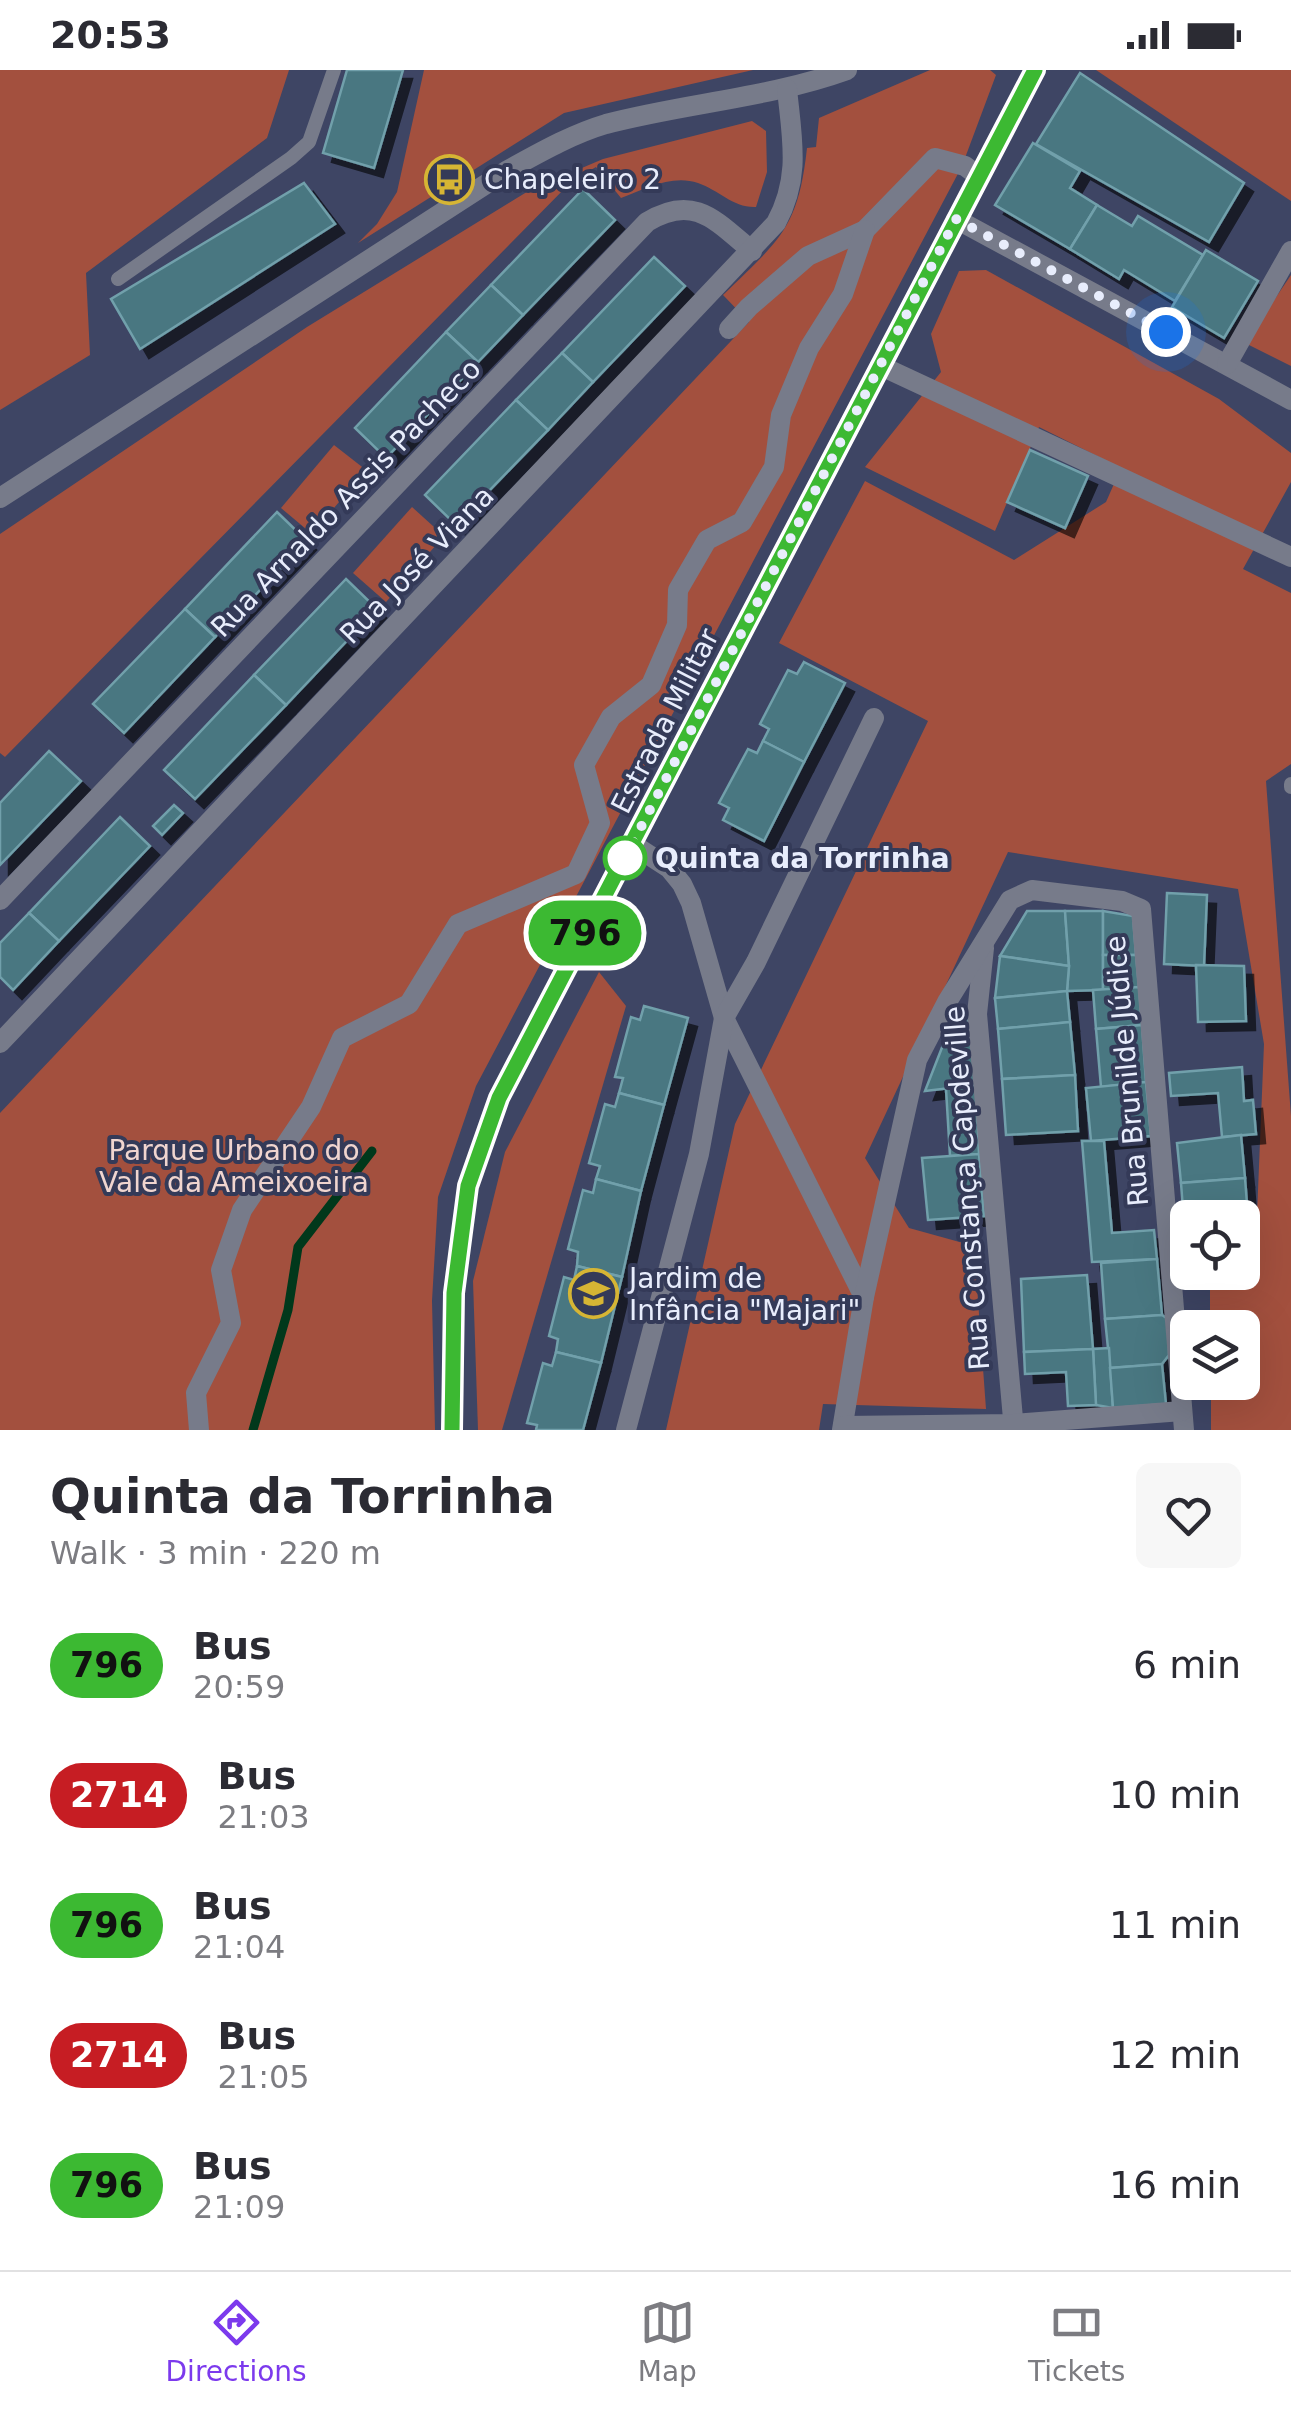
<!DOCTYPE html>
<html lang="en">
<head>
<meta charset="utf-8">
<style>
	body { margin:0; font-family:"DejaVu Sans",sans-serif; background:#f7f7f7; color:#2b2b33; height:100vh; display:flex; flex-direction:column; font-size:38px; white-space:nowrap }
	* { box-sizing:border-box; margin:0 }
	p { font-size:32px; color:#7c7c81 }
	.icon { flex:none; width:55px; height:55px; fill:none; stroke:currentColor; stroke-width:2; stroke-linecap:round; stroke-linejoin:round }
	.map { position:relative; height:1360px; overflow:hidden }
	.sheet { display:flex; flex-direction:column; background:#fff; flex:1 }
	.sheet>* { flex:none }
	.badge { padding:0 20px; border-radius:32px; font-size:35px; line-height:65px }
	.controls { position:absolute; left:1170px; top:1130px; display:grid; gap:20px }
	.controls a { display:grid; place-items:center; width:90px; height:90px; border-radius:15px; background:#fff; box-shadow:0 10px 40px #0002; font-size:50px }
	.you { position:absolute; width:50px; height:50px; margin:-25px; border:8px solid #fff; border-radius:50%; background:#1a73e8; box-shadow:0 0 0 15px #1a73e833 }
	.map>.badge { position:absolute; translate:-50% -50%; box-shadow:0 0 0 5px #fff }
	.round { display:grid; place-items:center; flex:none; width:105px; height:105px; border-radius:15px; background:#f7f7f7 }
	.head { display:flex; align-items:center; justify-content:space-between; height:170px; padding:0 50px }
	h1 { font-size:48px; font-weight:600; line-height:75px }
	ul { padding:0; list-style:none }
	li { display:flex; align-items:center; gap:30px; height:130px; padding:0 50px }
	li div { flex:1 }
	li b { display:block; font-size:38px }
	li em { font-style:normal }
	li .badge { min-width:110px; font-weight:700; text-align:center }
	.status { display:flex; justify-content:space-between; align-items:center; height:70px; padding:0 50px; background:#fff; direction:ltr }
	.status svg { height:28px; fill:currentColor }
	.tab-bar { display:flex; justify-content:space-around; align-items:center; height:140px; border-top:2px solid #e1e1e2; background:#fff; font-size:28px; color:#7c7c81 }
	.tab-bar a { display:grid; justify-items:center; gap:5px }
	.tab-bar .active { color:#7c3aed }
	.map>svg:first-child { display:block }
	.green { fill:#a3503e }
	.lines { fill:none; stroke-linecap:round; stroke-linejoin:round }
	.stream { stroke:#01381b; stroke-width:9 }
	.building { fill:#497781; stroke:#71a0ab; stroke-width:2.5; filter:url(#shadow) }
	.lane { stroke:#777b8a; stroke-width:14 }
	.street { stroke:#777b8a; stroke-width:20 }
	.line-casing { stroke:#fff; stroke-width:22 }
	.line { stroke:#3cb932; stroke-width:15 }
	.walk { stroke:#e8edfc; stroke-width:10; stroke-dasharray:0 18 }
	.stop-dot { fill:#fff; stroke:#3cb932; stroke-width:5 }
	.labels { text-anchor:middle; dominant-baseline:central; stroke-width:8; stroke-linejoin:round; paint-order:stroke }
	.poi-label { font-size:28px; fill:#e8edfc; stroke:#343a58; text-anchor:start }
	.street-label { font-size:28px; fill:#e8edfc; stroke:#343a58 }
	.stop-label { font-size:28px; font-weight:bold; fill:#e8edfc; stroke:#343a58; text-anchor:start }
	.park-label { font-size:28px; fill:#f0d5cf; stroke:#343a58 }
</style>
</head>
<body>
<div class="status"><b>20:53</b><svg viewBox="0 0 49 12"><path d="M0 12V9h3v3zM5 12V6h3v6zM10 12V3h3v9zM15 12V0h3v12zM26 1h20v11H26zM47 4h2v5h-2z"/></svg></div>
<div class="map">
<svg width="1291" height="1360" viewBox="0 0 1291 1360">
	<defs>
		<filter id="shadow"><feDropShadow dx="9" dy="9" stdDeviation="0" flood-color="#0009"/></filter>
	</defs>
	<rect width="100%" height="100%" fill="#3e4564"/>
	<g class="green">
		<path d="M0,0h289l-22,68 -181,135 4,82 -90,55z"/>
		<path d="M424,0h329l-189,43 -206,130 19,-19 20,-32z"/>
		<path d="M930,0h60l6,5 -34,91 -486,920 -38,111 -6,104 3,129h-435v-317l749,-791 -26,-27c56,-55 75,-65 84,-147l9,-1 3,-29z"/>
		<path d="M1096,0h195v131z"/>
		<path d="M752,51l14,10 1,41 -11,35c-23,1 -37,-17 -58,-24 -26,-9 -53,6 -77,15l-25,-31 -23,13 -568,577 -5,-4v-219l307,-207 223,-137 73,-31z"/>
		<path d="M986,200l233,129 72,54v29l-48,87 48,24v171l-25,17 25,335v314h-80v-47l31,-1v-54l-32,-1v-54l32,-1 1,-28 13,-5 8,-195 -26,-155 -230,-37 -143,306 44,70 65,18 12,163 -163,-5 -4,26h-153l69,-306 193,-403 -149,-78 86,-162 149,79 92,-58 15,-34 -82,-41 -44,104 -130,-64 76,-95 -10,-38 28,-63z"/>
		<path d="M1291,205v91l-46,-23z"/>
		<path d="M334,375l32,25 -54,64 -31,-26z"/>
		<path d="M412,437l32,29 -58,66 -33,-29z"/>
		<path d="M599,902l27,34 -124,424h-24l-5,-149 32,-129z"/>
	</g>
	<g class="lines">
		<path class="stream" d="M253,1360l35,-120 10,-63 74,-96"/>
	</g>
	<g class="building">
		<path d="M347,0h56l-29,98 -51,-15z"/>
		<path d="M1080,3l164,110 -35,59 -173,-98z"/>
		<path d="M1033,73l47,28 -10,17 27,17 -27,44 -75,-44z"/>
		<path d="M304,113l31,41 -195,125 -29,-50z"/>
		<path d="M583,119l32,31 -92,95 -32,-30z"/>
		<path d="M1097,135l35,21 6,-10 65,39 -28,46 -51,-31 -5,9 -49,-30z"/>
		<path d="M1206,180l52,31 -34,57 -52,-31z"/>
		<path d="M654,187l31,29 -92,96 -31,-29z"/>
		<path d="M491,215l32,30 -45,47 -32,-30z"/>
		<path d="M446,262l32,30 -92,96 -31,-30z"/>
		<path d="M562,283l31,29 -45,48 -32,-30z"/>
		<path d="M516,330l32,30 -92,95 -31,-30z"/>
		<path d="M1030,380l58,26 -23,52 -58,-26z"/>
		<path d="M277,442l30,29 -92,96 -30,-28z"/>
		<path d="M346,509l31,30 -91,96 -32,-30z"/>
		<path d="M185,539l30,28 -91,96 -31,-29z"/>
		<path d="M804,592l41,21 -41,79 -41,-21 6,-12 -9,-5 28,-54 9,4z"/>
		<path d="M254,605l32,30 -91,94 -31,-29z"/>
		<path d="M763,671l41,21 -40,79 -41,-21 6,-12 -10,-5 29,-54 9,4z"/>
		<path d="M49,681l32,30 -81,84v-62z"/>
		<path d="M174,735l9,8 -21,22 -9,-9z"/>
		<path d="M120,747l30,29 -91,95 -30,-28z"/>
		<path d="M1167,823l40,2 -3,71 -40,-2z"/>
		<path d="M1027,841h38l4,55 -69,-10z"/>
		<path d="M1065,841h38v79l-36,1 2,-25z"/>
		<path d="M1103,841l30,5 3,39h-33z"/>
		<path d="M29,843l30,28 -46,49 -13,-13v-34z"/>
		<path d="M1103,885h33l3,32 -36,3z"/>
		<path d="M1000,886l69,10 -2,25 -72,7z"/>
		<path d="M1196,895l48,1 2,55 -48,1z"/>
		<path d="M1139,917l3,38 -46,4 -3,-39z"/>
		<path d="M1067,921l3,31 -72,7 -3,-31z"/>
		<path d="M644,936l44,12 -24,87 -45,-12 4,-15 -8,-1 16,-60 9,3z"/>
		<path d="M968,950l8,65 -51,6 27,-69z"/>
		<path d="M1070,952l5,53 -73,4 -4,-50z"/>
		<path d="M1142,955l4,57 -45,5 -5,-58z"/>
		<path d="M1242,997l2,34 9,-1 3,34 -34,3 -4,-44 -47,3 -2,-23z"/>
		<path d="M1075,1005l3,56 -72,4 -4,-56z"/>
		<path d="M1146,1012l5,54 -60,5 -5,-53z"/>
		<path d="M976,1015l3,69 -29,2 -4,-67z"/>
		<path d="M619,1023l45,12 -23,86 -45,-12 4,-13 -11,-3 16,-59 10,3z"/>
		<path d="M1241,1065l4,43 -64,5 -4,-40z"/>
		<path d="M1082,1071h22l8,92 42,-3 3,29 -65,3z"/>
		<path d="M979,1084l5,62 -56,4 -6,-62z"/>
		<path d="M1245,1108l3,39 -60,1v3l-4,1 -3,-39z"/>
		<path d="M596,1109l45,12 -19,86 -45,-11 1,-14 -10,-3 15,-59 10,3z"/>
		<path d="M1157,1189l5,56 -57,4 -4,-56z"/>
		<path d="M577,1196l45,11 -21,86 -45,-11 2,-13 -9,-3 15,-59 10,3z"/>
		<path d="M1087,1205l6,74 -69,3 -3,-73z"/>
		<path d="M1162,1245l6,4 1,36 -7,9 -52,4 -5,-49z"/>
		<path d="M1109,1278l4,60 -17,-3 -3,-56z"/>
		<path d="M1093,1279l3,56 -28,1 -2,-34 -41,2 -1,-22z"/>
		<path d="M556,1282l45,11 -18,67h-47l1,-5 -10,-2 16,-60 9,3z"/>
		<path d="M1162,1294l4,40 -53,4 -3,-40z"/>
	</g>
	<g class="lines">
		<g class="lane">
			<path d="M118,209l173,-121 18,-16 25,-72"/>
			<path d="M1291,714v3"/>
		</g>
		<g class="street">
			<path d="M956,149l335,181"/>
			<path d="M729,259l20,-22 59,-51 57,-26 70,-72 30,8 13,10"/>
			<path d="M1227,294l64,-113"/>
			<path d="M881,296l410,191"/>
			<path d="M0,428l508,-328c31,-17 64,-36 98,-46 80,-21 163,-26 241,-54"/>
			<path d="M632,774l37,24 13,16 9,19 33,115 140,279 -22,133"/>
			<path d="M0,830l647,-678c47,-29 69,-1 105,29"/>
			<path d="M984,878l-7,66 37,416"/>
			<path d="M0,973l776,-820c25,-46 16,-84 11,-134"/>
			<path d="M864,1227l53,-237 30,-58 63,-102 22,-10 90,11 19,8 43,521"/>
			<path d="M843,1356l170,-2 169,-13"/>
			<path d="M199,1360l-3,-37 35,-70 -10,-53 21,-60 69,-103 31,-69 67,-34 49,-80 118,-50 24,-51 -16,-58 27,-48 40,-32 26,-60 1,-35 29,-50 35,-18 32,-55 7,-52 28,-67 34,-54 22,-64"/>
			<path d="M452,1360l2,-137 14,-107 31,-87 536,-1029"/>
			<path d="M626,1360l73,-276 25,-136 32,-56 118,-244"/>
		</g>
	</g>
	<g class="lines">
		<defs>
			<path id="line" d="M452,1360l2,-137 14,-107 31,-88 536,-1028"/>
		</defs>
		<use href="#line" class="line-casing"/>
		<use href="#line" class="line"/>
		<path class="walk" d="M625,788l331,-639 210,113"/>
	</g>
	<defs>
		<symbol id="bus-ring" viewBox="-11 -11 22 22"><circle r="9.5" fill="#343a58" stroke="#d6b534" stroke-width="1.5"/><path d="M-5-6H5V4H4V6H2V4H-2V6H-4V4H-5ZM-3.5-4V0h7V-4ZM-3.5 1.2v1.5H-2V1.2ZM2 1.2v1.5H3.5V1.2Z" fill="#d6b534"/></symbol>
		<symbol id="school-ring" viewBox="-11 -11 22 22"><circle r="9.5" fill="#343a58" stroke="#d6b534" stroke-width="1.5"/><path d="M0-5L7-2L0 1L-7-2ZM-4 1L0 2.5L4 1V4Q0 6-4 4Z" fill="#d6b534"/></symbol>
	</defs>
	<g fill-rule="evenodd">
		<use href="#bus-ring" x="422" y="82" width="55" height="55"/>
		<use href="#school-ring" x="566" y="1196" width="55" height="55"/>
	</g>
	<circle class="stop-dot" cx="625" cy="788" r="20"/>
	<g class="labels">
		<g class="poi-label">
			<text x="484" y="109">Chapeleiro 2</text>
			<text x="629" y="1208">Jardim de<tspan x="629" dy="32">Infância "Majari"</tspan></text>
		</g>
		<g class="street-label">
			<text transform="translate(346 428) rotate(-46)">Rua Arnaldo Assis Pacheco</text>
			<text transform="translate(417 495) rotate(-46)">Rua José Viana</text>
			<text transform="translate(665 651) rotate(-63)">Estrada Militar</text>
			<text transform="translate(1127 1001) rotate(-95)">Rua Brunilde Júdice</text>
			<text transform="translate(967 1118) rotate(-94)">Rua Constança Capdeville</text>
		</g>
		<g class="stop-label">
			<text x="655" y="788">Quinta da Torrinha</text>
		</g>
		<g class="park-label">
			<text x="234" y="1080">Parque Urbano do<tspan x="234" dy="32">Vale da Ameixoeira</tspan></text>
		</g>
	</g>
</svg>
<div class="controls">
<a><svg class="icon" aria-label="locate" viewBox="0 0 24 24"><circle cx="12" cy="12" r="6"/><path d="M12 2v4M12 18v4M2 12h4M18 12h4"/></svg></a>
<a><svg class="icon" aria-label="layers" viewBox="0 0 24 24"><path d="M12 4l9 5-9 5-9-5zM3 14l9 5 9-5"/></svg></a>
</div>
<div class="you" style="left:1166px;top:262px"></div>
<b class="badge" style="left:585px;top:863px;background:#3cb932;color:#111">796</b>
</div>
<section class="sheet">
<div class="head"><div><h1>Quinta da Torrinha</h1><p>Walk · 3 min · 220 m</p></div><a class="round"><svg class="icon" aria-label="heart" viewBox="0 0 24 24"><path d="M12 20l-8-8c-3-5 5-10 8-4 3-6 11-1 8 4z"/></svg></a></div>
<ul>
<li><span class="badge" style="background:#3cb932;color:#111">796</span><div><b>Bus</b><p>20:59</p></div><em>6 min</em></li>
<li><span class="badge" style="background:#c61d23;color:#fff">2714</span><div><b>Bus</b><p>21:03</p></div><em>10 min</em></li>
<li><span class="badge" style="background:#3cb932;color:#111">796</span><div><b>Bus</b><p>21:04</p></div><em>11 min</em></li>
<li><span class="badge" style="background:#c61d23;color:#fff">2714</span><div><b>Bus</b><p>21:05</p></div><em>12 min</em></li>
<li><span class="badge" style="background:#3cb932;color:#111">796</span><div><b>Bus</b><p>21:09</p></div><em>16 min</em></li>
</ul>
</section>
<nav class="tab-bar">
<a class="active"><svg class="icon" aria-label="directions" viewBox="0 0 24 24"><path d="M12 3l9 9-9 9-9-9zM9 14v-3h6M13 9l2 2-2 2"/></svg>Directions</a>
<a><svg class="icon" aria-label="map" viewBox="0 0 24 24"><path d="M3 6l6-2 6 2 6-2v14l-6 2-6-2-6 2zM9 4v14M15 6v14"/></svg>Map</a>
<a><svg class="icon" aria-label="tickets" viewBox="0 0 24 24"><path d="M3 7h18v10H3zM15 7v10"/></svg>Tickets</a>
</nav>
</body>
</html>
